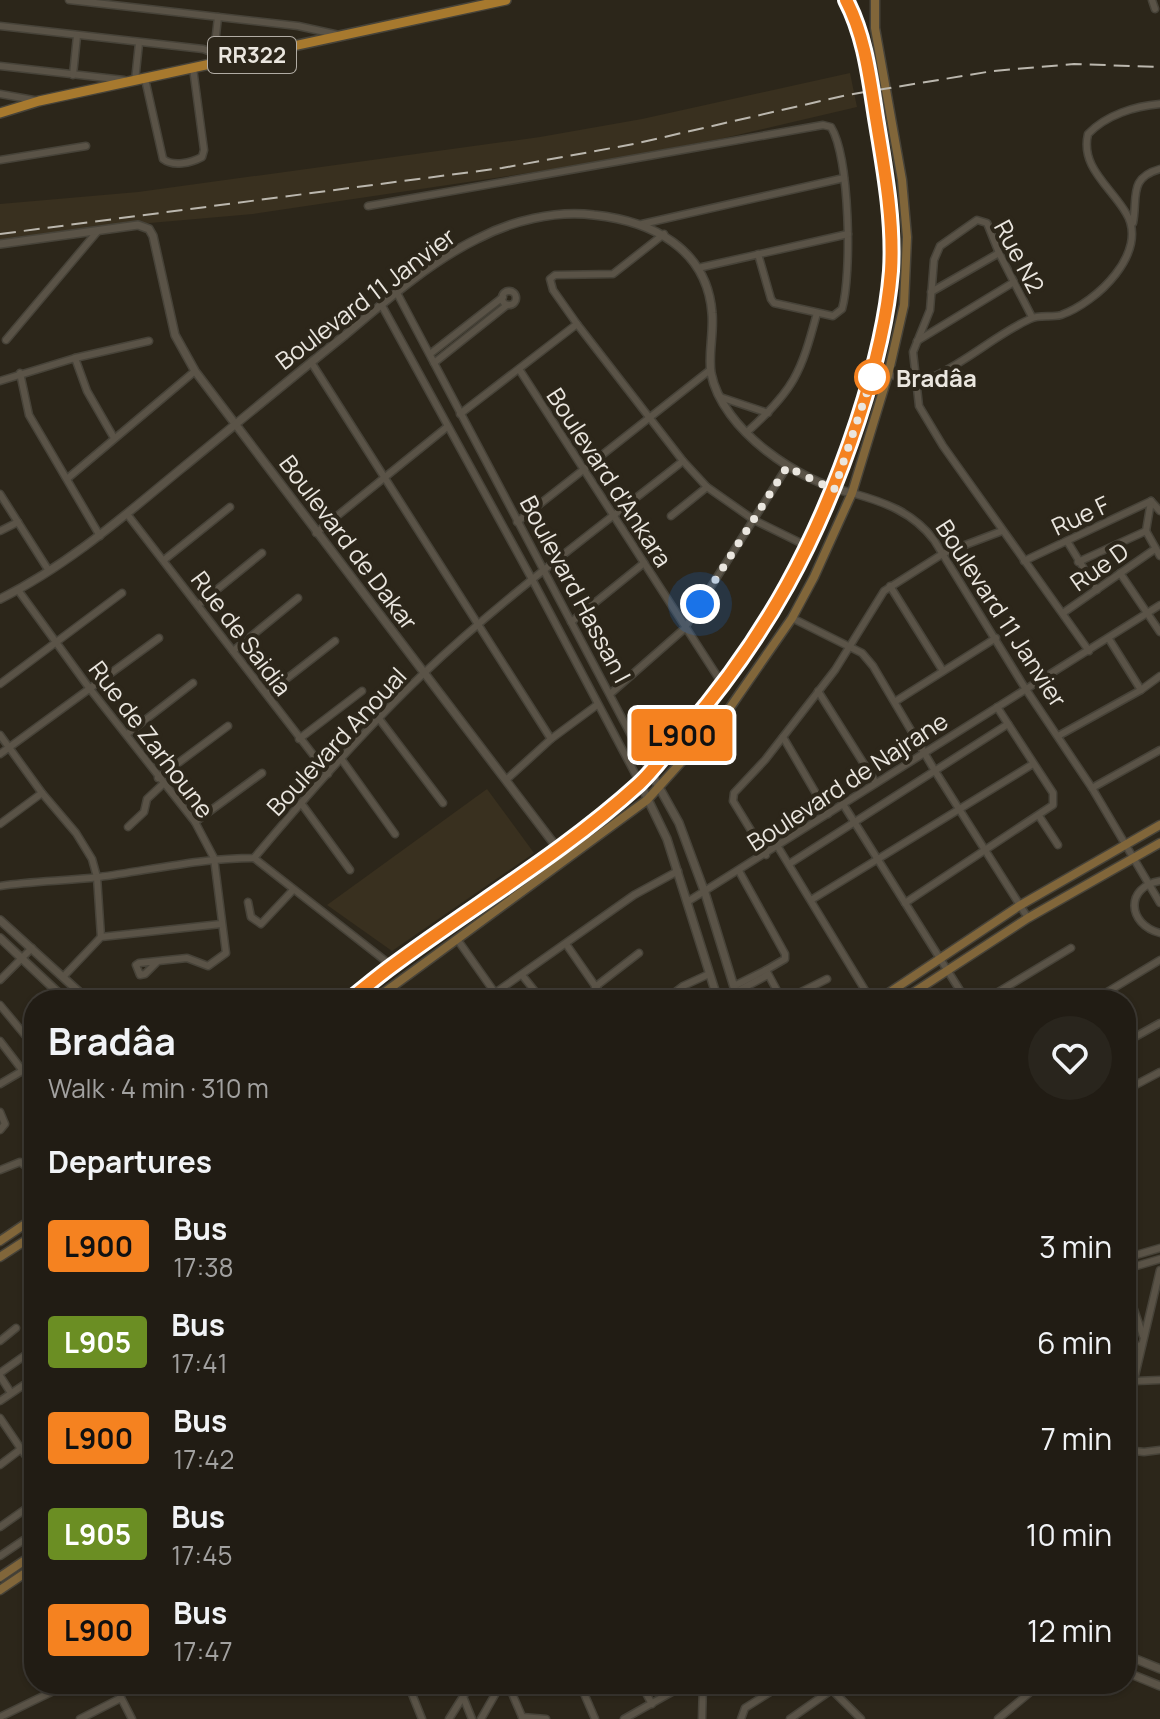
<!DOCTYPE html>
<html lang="en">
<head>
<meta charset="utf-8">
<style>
	body { margin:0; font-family:Manrope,sans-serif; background:#29251d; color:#f1f3f6; height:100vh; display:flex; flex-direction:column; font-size:30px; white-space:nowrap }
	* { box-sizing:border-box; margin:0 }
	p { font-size:26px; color:#a2a1a0 }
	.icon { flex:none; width:44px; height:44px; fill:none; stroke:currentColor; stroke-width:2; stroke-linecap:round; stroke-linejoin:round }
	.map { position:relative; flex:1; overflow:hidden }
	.details { position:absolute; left:24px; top:990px; width:1112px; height:704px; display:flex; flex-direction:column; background:#211c14; border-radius:32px; box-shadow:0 2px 6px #0004,0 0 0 2px #3e3a34 }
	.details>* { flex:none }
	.badge { padding:0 16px; border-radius:6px; font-size:28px; line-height:52px }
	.you { position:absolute; width:40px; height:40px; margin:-20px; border:6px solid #fff; border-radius:50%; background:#1a73e8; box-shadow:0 0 0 12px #1a73e833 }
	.map>.badge { position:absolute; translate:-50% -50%; box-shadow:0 0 0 4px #fff }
	h2 { padding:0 24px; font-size:30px; line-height:72px }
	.round { display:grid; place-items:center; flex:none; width:84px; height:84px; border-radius:42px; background:#29251d }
	.overview { display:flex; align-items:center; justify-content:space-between; height:136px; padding:0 24px }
	h1 { font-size:38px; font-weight:700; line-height:60px }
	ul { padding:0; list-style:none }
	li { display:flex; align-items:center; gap:24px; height:96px; padding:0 24px }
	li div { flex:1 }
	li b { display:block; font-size:30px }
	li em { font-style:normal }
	li .badge { min-width:88px; font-weight:700; text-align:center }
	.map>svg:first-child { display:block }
	.built { fill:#39301f }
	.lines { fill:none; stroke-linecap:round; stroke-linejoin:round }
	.minor-casing { stroke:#474339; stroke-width:9 }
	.tertiary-casing { stroke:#474339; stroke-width:10 }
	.secondary-casing { stroke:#474339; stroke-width:11 }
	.primary-casing { stroke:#474339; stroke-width:12 }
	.minor { stroke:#5a5347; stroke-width:6 }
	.tertiary { stroke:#5a5347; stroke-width:7 }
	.secondary { stroke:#81663a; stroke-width:8 }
	.primary { stroke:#a7792e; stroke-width:9 }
	.rail { stroke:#bbb7ae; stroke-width:2; stroke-dasharray:16 8; stroke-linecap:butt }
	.line-casing { stroke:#fff; stroke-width:18 }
	.line { stroke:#f58220; stroke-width:12 }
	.walk { stroke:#eae6df; stroke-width:8; stroke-dasharray:0 14.4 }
	.stop-dot { fill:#fff; stroke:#f58220; stroke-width:4 }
	.labels { text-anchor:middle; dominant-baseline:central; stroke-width:8; stroke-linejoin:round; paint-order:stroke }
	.shield { fill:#2c261a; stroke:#b1aca4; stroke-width:2 }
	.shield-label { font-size:22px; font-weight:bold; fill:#eae6df }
	.street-label { font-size:24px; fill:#eae6df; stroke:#2c261a }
	.stop-label { font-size:24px; font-weight:bold; fill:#eae6df; stroke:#2c261a; text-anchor:start }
</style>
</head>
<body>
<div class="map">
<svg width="1160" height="1719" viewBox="0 0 1160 1719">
	<rect width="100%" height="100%" fill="#2c261a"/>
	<g class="built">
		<path d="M850,73l7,34 -137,32 -138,26 -329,49 -103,9 -150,19v-38l138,-12 402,-55 102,-18z"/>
		<path d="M487,789l47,64 -142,98 -65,-46z"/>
	</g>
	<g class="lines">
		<defs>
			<g id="minor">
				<path d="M69,0l229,26 41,9"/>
				<path d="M1152,0l3,9"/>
				<path d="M0,26l203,23 11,4 3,10"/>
				<path d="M214,53l4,-36"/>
				<path d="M0,66l124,14"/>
				<path d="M73,75l4,-39"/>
				<path d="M145,79l18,80c10,8 28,4 39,-2l2,-7 -11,-82"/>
				<path d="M135,81l4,-38"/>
				<path d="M0,94l39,7"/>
				<path d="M0,160l86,-14"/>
				<path d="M368,206l455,-81 8,2c19,31 21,147 11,182l-9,7 -59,-13 -3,-4 -13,-45"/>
				<path d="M1133,223c5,-26 -5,-45 27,-54"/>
				<path d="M642,224l202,-46"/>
				<path d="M698,268l150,-34"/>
				<circle cx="509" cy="298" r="7"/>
				<path d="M931,292l68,-39"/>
				<path d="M397,293l253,478"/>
				<path d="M381,304l152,277 107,202"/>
				<path d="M1032,317l-33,-64 -12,-30 -10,-3 -37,26 -6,14 -4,50 -17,42 6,54 24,40 146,205"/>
				<path d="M577,324l-24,-34 -3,-11 5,-4 58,-1 51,-40"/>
				<path d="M6,340l91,-108"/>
				<path d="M917,341l97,-59"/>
				<path d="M430,354l73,-57"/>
				<path d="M75,358l12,33 27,47"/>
				<path d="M311,362l240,377"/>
				<path d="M434,363l73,-58"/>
				<path d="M519,369l204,316"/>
				<path d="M20,373l9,42 71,121"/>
				<path d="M888,375l30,4 17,-3c34,-16 62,-42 95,-57 10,-5 21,-1 31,-4 35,-12 89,-63 65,-102 -15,-26 -46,-46 -38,-79 18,-19 47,-28 72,-30"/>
				<path d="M0,381l75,-23 74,-17"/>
				<path d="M720,397l48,16"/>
				<path d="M460,414l117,-90 106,137 24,26 47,33 55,27"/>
				<path d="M747,432c47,-42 54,-59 70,-119"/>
				<path d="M68,478l127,-107"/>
				<path d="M852,493c32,9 61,19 82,47l91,148 67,100 68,115"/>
				<path d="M0,494l49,77"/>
				<path d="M1151,501l9,10"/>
				<path d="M127,514l201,260"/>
				<path d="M671,516l36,-29"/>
				<path d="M517,522l193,-152"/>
				<path d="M0,531l18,-9"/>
				<path d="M1146,531l5,-30"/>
				<path d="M1146,531l14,25"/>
				<path d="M316,533l131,-106"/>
				<path d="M1067,541l30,49"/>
				<path d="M164,560l66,-53"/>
				<path d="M1024,561l127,-60"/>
				<path d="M1078,562l68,-31"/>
				<path d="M1120,573l40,59"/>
				<path d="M890,586l53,85"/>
				<path d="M18,590l72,99 105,133 19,36 12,95 -18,13 -21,-8 -48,5 -3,2 4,10 5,-1 12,-12"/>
				<path d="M198,605l64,-52"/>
				<path d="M1063,613l92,-64"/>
				<path d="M792,618l70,35 11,13 62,105 93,147"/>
				<path d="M571,622l73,-59"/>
				<path d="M1109,639l32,51"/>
				<path d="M233,651l65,-53"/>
				<path d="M0,684l122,-91"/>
				<path d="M818,691l58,92"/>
				<path d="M267,694l68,-53"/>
				<path d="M610,694l74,-65 103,-162"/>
				<path d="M896,701l100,-63"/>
				<path d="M380,720l63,83"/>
				<path d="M127,734l66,-51"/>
				<path d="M0,735l42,58 34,40 16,26 5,18 4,60"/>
				<path d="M1058,736l83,-46 19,-14"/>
				<path d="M783,737l45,77"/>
				<path d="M299,739l63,-48"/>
				<path d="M0,754l159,-116"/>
				<path d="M342,760l53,74"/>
				<path d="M158,778l70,-52"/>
				<path d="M506,780l45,-41 46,-34"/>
				<path d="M1092,788l68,-38"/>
				<path d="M301,803l49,67"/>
				<path d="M843,804l123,196"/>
				<path d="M1039,816l19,29"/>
				<path d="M195,822l67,-49"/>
				<path d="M0,824l42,-31"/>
				<path d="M128,827l16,-15 3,-13 16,-15"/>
				<path d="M778,847l93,153"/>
				<path d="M766,855l-33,-54 1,-8 31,-33 70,-90 49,-79 60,-38 58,-22"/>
				<path d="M254,858l138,108"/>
				<path d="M789,864l219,-140"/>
				<path d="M739,871l46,83v5l-19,11 15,28 6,1 40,-20"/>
				<path d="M1160,881c-35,6 -33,43 0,52"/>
				<path d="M0,886c33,-5 66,-5 99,-9 52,-7 102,-19 155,-19 53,-63 109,-127 169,-184 81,-77 173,-144 260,-213"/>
				<path d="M811,900l222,-136"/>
				<path d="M248,902l3,15 10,7 32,-34"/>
				<path d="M687,902l473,-297"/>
				<path d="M905,903l148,-98v-12l-56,-86"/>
				<path d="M457,939l43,61"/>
				<path d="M566,944l39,56"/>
				<path d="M522,975l20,25"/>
				<path d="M63,977l38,-40 120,-13"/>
				<path d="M0,980l32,-32"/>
				<path d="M734,986l32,-16"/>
				<path d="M595,987l44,-34"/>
				<path d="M736,992l32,-17"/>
				<path d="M485,1000l149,-105 44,-24"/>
				<path d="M665,1000l18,-14 26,-12"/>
				<path d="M985,1000l86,-52"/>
				<path d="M1094,1000l66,-40"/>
				<path d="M0,1005l34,41"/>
				<path d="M0,1041l23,30"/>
				<path d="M1126,1042l34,-19"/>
				<path d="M1126,1070l8,15"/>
				<path d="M0,1084l34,-20"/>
				<path d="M1126,1090l34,-18"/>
				<path d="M0,1112l5,12 -5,6"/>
				<path d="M0,1170l20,-8 7,5 7,14"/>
				<path d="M1126,1258l34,-10"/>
				<path d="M1126,1269l34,-10"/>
				<path d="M1126,1286l17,50"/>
				<path d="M0,1341l16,-13"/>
				<path d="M1126,1349l16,-4"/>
				<path d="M0,1373l34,-24"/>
				<path d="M0,1376l11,17"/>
				<path d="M1136,1381l24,-1"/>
				<path d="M0,1401l34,-23"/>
				<path d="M1126,1414l34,-144"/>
				<path d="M0,1418l34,50"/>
				<path d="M1126,1450l18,2 16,-2"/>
				<path d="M0,1465l21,-16"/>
				<path d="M0,1527l34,-24"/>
				<path d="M0,1556l34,-23"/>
				<path d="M114,1684l18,35"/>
				<path d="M408,1684l14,35"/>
				<path d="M458,1684l14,35"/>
				<path d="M508,1684l15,35"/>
				<path d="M580,1684l15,35"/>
				<path d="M641,1684l11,20"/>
				<path d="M826,1684l35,35"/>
				<path d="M0,1717l68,-33"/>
				<path d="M522,1717l24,2"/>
				<path d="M80,1719l41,-21"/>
				<path d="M449,1719l22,-35"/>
				<path d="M481,1719l20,-35"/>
				<path d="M624,1719l62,-35"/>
				<path d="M702,1719l1,-35"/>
				<path d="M741,1719l4,-11 38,-24"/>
				<path d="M790,1719l40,-28"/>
				<path d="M998,1719l42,-35"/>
			</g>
			<g id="tertiary">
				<path d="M0,244l138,-19 11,4 4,7 22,99 20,36 363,478"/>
				<path d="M0,599c67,-33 124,-83 181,-130 55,-45 109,-90 164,-134 39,-33 85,-73 132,-96 34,-18 78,-29 117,-24 57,6 113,33 118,98 2,20 -4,41 -1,60 11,57 88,109 141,120"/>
				<path d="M650,771l29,52 26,70 33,107"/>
				<path d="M640,783l27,56 51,161"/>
				<path d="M0,920l88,80"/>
				<path d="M0,938l66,62"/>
				<path d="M1126,1655l34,14"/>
				<path d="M1126,1672l34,14"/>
			</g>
			<g id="secondary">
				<path d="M349,1000c14,-11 28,-23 43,-34 82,-61 171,-113 247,-182 16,-15 30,-34 44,-51 83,-95 134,-188 173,-307 17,-51 31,-102 35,-155 3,-49 -6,-99 -14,-147 -7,-42 -11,-86 -31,-124"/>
				<path d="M374,1000l273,-200 82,-91 63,-91 22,-41 38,-84 36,-118 16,-70 3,-68 -5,-57 -27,-152v-28"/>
				<path d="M878,1000l141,-94 141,-81"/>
				<path d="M902,1000l126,-82 132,-75"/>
				<path d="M0,1241l34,-23"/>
				<path d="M0,1257l34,-22"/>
				<path d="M0,1577l34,-23"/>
				<path d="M0,1590l34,-23"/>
			</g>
			<path id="primary" d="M0,113l39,-12 467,-101"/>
		</defs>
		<use href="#minor" class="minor-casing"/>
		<use href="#tertiary" class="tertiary-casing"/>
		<use href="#secondary" class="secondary-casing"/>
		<use href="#primary" class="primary-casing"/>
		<use href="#minor" class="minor"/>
		<use href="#tertiary" class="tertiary"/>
		<use href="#secondary" class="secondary"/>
		<use href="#primary" class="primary"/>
		<path class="rail" d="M0,234l502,-66 132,-24 213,-49 146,-24 81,-7 86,3"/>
	</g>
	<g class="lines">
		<defs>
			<path id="line" d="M349,1000c14,-11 28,-23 43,-34 82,-61 171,-113 247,-182 16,-15 29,-34 44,-51 84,-97 135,-192 175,-313 16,-49 29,-98 33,-149 3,-49 -6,-99 -14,-147 -7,-42 -11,-86 -31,-124"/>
		</defs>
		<use href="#line" class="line-casing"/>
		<use href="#line" class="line"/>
		<path class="walk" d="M700,604l87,-137 47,23 38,-113"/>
	</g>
	<circle class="stop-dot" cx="872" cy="377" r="16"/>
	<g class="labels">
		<rect class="shield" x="208" y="37" width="88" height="36" rx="6"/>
		<g class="shield-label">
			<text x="252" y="55">RR322</text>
		</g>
		<g class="street-label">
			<text transform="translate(1020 256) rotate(62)">Rue N2</text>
			<text transform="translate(365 298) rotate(-37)">Boulevard 11 Janvier</text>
			<text transform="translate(610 477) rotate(57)">Boulevard d'Ankara</text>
			<text transform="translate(1080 515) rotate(-25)">Rue F</text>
			<text transform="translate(349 542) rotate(53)">Boulevard de Dakar</text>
			<text transform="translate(1099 566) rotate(-35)">Rue D</text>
			<text transform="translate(576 589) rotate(62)">Boulevard Hassan I</text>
			<text transform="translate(1002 613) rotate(57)">Boulevard 11 Janvier</text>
			<text transform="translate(242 633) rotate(53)">Rue de Saidia</text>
			<text transform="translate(152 739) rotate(53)">Rue de Zarhoune</text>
			<text transform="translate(336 741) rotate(-47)">Boulevard Anoual</text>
			<text transform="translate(847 781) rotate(-33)">Boulevard de Najrane</text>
		</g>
		<g class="stop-label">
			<text x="896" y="377">Bradâa</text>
		</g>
	</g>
</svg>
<div class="you" style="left:700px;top:604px"></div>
<b class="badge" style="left:682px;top:735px;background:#f58220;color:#111">L900</b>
<section class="details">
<div class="overview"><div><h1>Bradâa</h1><p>Walk · 4 min · 310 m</p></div><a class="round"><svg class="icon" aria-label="heart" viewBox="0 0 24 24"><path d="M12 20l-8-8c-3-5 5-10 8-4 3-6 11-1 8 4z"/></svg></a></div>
<h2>Departures</h2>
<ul>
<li><span class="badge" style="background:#f58220;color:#111">L900</span><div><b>Bus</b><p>17:38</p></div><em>3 min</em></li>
<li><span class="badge" style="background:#6b8e23;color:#fff">L905</span><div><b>Bus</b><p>17:41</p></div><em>6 min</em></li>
<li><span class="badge" style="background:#f58220;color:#111">L900</span><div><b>Bus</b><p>17:42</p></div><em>7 min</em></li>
<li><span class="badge" style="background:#6b8e23;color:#fff">L905</span><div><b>Bus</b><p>17:45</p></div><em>10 min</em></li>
<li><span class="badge" style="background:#f58220;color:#111">L900</span><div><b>Bus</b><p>17:47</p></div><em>12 min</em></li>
</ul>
</section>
</div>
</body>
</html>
